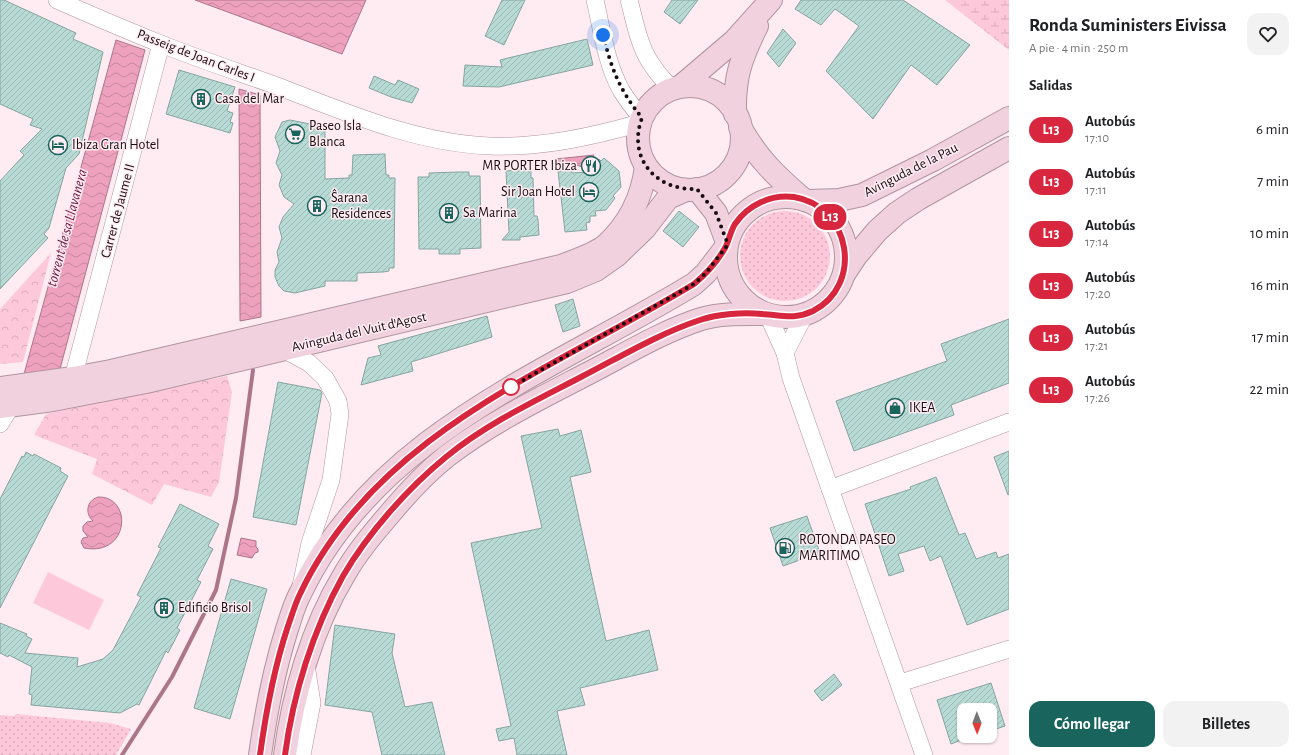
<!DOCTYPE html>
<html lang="es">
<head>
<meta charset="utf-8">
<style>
	body { margin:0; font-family:"Alegreya Sans",sans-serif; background:#f2f2f2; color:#202124; height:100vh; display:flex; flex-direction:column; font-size:15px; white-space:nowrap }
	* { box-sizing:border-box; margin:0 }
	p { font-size:13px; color:#757577 }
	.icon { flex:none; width:22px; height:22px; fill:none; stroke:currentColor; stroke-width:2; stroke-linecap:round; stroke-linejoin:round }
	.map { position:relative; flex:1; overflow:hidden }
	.side { display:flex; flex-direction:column; background:#fff; width:300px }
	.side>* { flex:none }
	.badge { padding:0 8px; border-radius:13px; font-size:14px; line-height:26px }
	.needle { width:26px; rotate:179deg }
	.tools { position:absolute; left:957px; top:703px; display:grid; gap:8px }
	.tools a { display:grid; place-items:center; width:40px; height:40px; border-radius:8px; background:#fff; box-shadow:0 1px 3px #0004; font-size:20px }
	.you { position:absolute; width:20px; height:20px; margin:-10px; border:3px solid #fff; border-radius:50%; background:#1a73e8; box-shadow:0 0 0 6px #1a73e833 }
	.map>.badge { position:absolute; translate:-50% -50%; box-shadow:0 0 0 2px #fff }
	h2 { padding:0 20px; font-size:15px; line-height:36px }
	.round { display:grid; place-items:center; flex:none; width:42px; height:42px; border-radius:12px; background:#f2f2f2 }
	.head { display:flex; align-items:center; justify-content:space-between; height:68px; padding:0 20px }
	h1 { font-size:19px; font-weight:700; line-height:30px }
	.button { display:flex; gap:8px; margin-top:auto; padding:8px 20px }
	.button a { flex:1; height:46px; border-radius:12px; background:#19655d; color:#fff; font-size:16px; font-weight:700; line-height:46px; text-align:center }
	.button a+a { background:#f2f2f2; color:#202124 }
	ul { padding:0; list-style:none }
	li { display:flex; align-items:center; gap:12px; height:52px; padding:0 20px }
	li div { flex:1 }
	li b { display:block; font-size:15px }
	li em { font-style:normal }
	li .badge { min-width:44px; font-weight:700; text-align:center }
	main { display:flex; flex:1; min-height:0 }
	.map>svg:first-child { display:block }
	.grass { fill:url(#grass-dots) }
	.wetland { fill:url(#wetland-marsh) }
	.park { fill:url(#park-crowns) }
	.garden { fill:#fec8db }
	.water { fill:url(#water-waves); stroke:#ad7589 }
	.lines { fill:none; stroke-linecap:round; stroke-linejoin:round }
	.stream { stroke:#ad7589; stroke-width:4 }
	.building { fill:url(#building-hatch); stroke:#85a5a0 }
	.street-casing { stroke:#b1949e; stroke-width:18 }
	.secondary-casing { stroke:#b1949e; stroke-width:24 }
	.street { stroke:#fff; stroke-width:17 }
	.secondary { stroke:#f1d1de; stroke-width:22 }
	.line-casing { stroke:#fff; stroke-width:9 }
	.line { stroke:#d7263d; stroke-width:6 }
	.walk { stroke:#180e11; stroke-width:4; stroke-dasharray:0 7.2 }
	.stop-dot { fill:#fff; stroke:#d7263d; stroke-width:2 }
	.labels { text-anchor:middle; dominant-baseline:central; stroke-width:3; stroke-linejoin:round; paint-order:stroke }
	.street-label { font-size:14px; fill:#180e11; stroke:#feecf2 }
	.poi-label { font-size:14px; fill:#180e11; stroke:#feecf2; text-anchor:start }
	.water-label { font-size:15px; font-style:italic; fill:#6c1540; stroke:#feecf2 }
</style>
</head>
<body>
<main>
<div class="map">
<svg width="1009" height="755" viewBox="0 0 1009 755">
	<defs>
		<pattern id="grass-dots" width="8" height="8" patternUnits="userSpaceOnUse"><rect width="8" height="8" fill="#fec8db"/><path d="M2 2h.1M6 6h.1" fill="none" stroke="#d9abbb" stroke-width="1.8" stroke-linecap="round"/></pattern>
		<pattern id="wetland-marsh" width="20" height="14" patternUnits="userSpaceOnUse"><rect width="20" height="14" fill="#fec8db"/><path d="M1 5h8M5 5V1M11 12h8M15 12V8" fill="none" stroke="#d9abbb"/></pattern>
		<pattern id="park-crowns" width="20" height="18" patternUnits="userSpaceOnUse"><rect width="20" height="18" fill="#fec8db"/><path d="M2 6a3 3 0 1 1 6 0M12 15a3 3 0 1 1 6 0" fill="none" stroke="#d9abbb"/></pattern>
		<pattern id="water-waves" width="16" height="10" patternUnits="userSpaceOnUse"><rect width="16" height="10" fill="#eda1bd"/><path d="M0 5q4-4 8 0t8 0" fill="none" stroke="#ca89a1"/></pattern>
		<pattern id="building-hatch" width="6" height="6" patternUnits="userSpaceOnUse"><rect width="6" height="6" fill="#b8dad5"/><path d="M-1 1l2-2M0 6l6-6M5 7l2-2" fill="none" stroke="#9dbab6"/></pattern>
	</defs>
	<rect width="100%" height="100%" fill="#feecf2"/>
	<g class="grass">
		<circle cx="785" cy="256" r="45"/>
		<path d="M15,714l95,9 21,6 -15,26h-116v-40l15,1z"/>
	</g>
	<path class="wetland" d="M945,0h64v50z"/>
	<g class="park">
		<path d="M51,253l-28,109 -23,2v-55z"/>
		<path d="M227,376l5,16 -13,90 -8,15 -47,-13 -12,21 -60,-31 5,-15 -63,-24 12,-21z"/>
	</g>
	<path class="garden" d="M48,572l56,28 -15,30 -56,-27z"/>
	<g class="water">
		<path d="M195,0h171l-24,54z"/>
		<path d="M116,40l29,10 -85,319 -36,5z"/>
		<path d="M239,89l21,6 1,222 -21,4z"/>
		<path d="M594,155l-3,5 -9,7 -13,-5 -12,1 -1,-4z"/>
		<path d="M98,497c35,-1 32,60 -14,51l-3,-6 2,-4 5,-1 -5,-6v-5l4,-4 6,-1c-8,-7 -7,-20 5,-24z"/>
		<path d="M241,538l15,3v6l2,2v3l-3,1 -3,5 -15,-3z"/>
	</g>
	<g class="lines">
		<path class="stream" d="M122,755l50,-78 44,-87 20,-92 17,-128"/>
	</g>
	<g class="building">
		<path d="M0,0h4l72,33 -3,6 30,13 -24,102 -13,14 -17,60 -5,6 4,4 -48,51v-108l24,-26 -4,-4 22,-22 -12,-4 3,-6 -33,-15z"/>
		<path d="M502,0h23l-21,45 -19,-9z"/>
		<path d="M672,0h26l-18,24 -16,-12z"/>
		<path d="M801,0h102l67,45 -33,40 -26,-20 -38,54 -47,-48 33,-45 -24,-17 -14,16 -26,-16z"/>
		<path d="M783,29l13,14 -17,24 -12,-14z"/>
		<path d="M587,39l6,26 -94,22 -36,-1 2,-21 37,2 -2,-7z"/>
		<path d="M179,70l56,17 -8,24 6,2 -3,9 3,1 -3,10 -64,-19z"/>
		<path d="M374,76l21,9 3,-5 21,9 -7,14 -21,-6 -22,-9z"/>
		<path d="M290,120l35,7v52l24,-1v-3h3l1,-20 32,-1 1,21h3v3h6l-1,90h-5v3l-6,1 -26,1v8h-32v5l-30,7 -11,-2 -5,-5 -4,-9v-7l4,-8 -2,-10 5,-14 -3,-11 4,-10 11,-13 -10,-7 -5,-12 3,-10 -6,-12 4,-12 -5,-14 7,-15z"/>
		<path d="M604,158l15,13 2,16 -8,9 2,2 -9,12 -11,1 1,5h-6v6l-4,1 1,7 -22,2 -7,-61 14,-1v3l17,-1 10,-13 2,2z"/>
		<path d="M528,169v2h3v7h2l1,38h3l1,4 1,15 -19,2v3h-18l7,-8 -3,-61z"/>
		<path d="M458,172h11v4h11l1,72 -21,1v5h-21v-5h-20l-1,-72h11v-4z"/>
		<path d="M679,211l20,16 -16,20 -20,-16z"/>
		<path d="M573,299l7,27 -17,6 -8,-27z"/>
		<path d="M487,316l5,21 -81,25 2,9 -52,14 7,-27 13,-3 -3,-9z"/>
		<path d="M1009,319v64l-58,22 3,10 -100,36 -18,-50 111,-40 -6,-17z"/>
		<path d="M278,382l42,8 2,3 -26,132 -43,-8z"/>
		<path d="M558,429l2,7 21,-6 10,42 -21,5 36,164 43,-11 9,40 -78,18 5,17 -28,6 10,44h-50l-3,-17 -15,3 -3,-12 15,-3 -40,-183 71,-15 -21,-92z"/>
		<path d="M1009,451v43l-1,1 -14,-38z"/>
		<path d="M26,452l7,4 1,-2 27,14 -1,3 8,5 -68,132v-109l22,-43 2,1z"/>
		<path d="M936,477l23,58 6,-2 11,26 20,-7 2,6 11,-4v55l-42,16 -26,-69 -11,5 -6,-15 -26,8 6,17 -15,5 -24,-72 46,-15 -1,-2z"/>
		<path d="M180,504l39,20 -11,22 5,3 -16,31 4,2 -24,46 3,2 -12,23 -2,-2 -27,54 -2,-1 -17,9 -89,-8 1,-10 -3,-1 3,-27 -23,-12 -1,2 -8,-4v-30l27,11 -1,2 6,3 -7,14 53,5 -1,9 26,-8 10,-9 28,-53 -4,-2 24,-47 -3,-1z"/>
		<path d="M807,516l13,37 -37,13 -13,-38z"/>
		<path d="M231,579l36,10 -37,130 -36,-11z"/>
		<path d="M335,625l60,9 -3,19 13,54 27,-5 13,53h-63l-10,-43 -47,-7z"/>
		<path d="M834,674l8,11 -20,16 -8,-10z"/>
		<path d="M991,683l14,43 -15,5v-21h-26v29l-13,5 -14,-44z"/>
	</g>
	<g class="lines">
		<defs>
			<g id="street">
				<path d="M57,0c34,15 69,30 104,44 38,15 77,28 116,42 68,26 138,57 212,60 51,2 102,-9 151,-23"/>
				<path d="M595,0c7,30 11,63 26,90 6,10 13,19 21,28"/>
				<path d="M629,0c6,22 10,47 23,65 6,9 13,17 20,24"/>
				<path d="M768,315l17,38 6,25 133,377"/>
				<path d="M285,350l24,13 16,15 13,23 2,13 -9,66 -21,63 -9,43"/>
				<path d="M785,353l20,-39"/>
				<path d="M73,378l88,-334"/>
				<path d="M0,424l11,-18"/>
				<path d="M830,489l179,-67"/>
				<path d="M900,683l109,-34"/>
				<path d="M302,755l10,-52 -6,-38"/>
			</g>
			<g id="secondary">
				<circle cx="690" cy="138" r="52"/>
				<path d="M680,87l54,-46 37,-41"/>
				<path d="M735,114c-1,-37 6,-56 22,-88"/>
				<path d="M740,127c18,32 36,49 64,73"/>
				<path d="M697,189l19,24 11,29"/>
				<circle cx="786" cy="257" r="60"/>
				<path d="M808,201l31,-1 23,-5 71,-35 76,-42"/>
				<path d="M844,274l12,-18 21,-25 20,-18 21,-14 91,-51"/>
				<path d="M0,388l73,-10 38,-7 450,-105c15,-6 33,-11 45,-21 23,-21 36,-48 40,-78"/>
				<path d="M0,407l53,-7 93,-18 421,-100 29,-12 20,-14 29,-28 23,-30 18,-8"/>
				<path d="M260,755c6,-43 14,-85 27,-126 4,-12 7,-24 13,-35 76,-161 252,-223 394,-310l12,-11 20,-26"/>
				<path d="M285,755c8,-61 27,-127 59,-180 13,-23 31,-44 49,-65 16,-19 34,-38 54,-54 43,-33 92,-57 140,-82 37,-19 74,-42 114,-55 20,-6 43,-5 63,-5"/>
			</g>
		</defs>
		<use href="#street" class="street-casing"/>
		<use href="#secondary" class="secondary-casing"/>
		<use href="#street" class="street"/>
		<use href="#secondary" class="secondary"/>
	</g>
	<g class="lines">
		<defs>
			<path id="line" d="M260,755c6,-44 14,-87 28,-129 4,-11 7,-22 12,-32 76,-161 252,-224 394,-310 12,-10 23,-22 31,-36 4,-7 5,-16 10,-24 13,-19 36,-30 59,-27 57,9 70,88 19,114 -19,9 -31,4 -51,3 -19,-2 -44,0 -62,6 -42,14 -80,37 -119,57 -46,24 -95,47 -135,80 -38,31 -78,76 -103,119 -30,54 -50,118 -58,179"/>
		</defs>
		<use href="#line" class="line-casing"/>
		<use href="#line" class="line"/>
		<path class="walk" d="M511,387l183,-103 12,-11 20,-26 1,-5 -11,-29 -19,-24c-41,2 -70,-31 -55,-71 -23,-29 -30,-48 -39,-83"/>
	</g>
	<defs>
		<symbol id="building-ring" viewBox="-11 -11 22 22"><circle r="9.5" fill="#feecf2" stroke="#19655d" stroke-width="1.5"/><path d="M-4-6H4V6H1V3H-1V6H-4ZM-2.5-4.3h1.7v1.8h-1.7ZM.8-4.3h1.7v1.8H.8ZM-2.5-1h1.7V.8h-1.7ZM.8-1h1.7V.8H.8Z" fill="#19655d"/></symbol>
		<symbol id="supermarket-ring" viewBox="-11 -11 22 22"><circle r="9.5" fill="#feecf2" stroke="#19655d" stroke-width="1.5"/><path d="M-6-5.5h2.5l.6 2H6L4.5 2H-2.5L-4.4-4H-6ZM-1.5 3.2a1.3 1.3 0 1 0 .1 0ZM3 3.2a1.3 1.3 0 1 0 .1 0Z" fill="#19655d"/></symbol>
		<symbol id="hotel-ring" viewBox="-11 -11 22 22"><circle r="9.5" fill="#feecf2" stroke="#19655d" stroke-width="1.5"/><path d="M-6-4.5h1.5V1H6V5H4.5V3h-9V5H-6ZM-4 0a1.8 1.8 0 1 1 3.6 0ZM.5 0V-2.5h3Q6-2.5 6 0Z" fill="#19655d"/></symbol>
		<symbol id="restaurant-ring" viewBox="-11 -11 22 22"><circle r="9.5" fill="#feecf2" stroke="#19655d" stroke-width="1.5"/><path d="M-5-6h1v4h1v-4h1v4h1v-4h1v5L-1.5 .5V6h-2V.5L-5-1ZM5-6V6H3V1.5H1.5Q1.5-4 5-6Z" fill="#19655d"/></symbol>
		<symbol id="shop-ring" viewBox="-11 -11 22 22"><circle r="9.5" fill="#feecf2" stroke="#19655d" stroke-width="1.5"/><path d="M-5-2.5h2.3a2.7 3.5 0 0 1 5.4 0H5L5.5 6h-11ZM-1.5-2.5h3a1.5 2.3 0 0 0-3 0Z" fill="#19655d"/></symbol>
		<symbol id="fuel-ring" viewBox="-11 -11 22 22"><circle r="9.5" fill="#feecf2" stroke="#19655d" stroke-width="1.5"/><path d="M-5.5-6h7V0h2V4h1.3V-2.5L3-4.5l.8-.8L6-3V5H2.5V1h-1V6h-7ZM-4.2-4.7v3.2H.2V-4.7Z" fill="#19655d"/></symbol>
	</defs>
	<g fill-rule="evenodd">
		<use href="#building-ring" x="190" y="88" width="22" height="22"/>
		<use href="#supermarket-ring" x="284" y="123" width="22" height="22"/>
		<use href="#hotel-ring" x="47" y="134" width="22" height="22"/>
		<use href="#restaurant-ring" x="580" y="155" width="22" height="22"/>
		<use href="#hotel-ring" x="578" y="181" width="22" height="22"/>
		<use href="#building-ring" x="306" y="195" width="22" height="22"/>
		<use href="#building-ring" x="438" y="202" width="22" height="22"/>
		<use href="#shop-ring" x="884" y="397" width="22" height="22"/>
		<use href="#fuel-ring" x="774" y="537" width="22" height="22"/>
		<use href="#building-ring" x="153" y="597" width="22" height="22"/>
	</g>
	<circle class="stop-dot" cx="511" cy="387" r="8"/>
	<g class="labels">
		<g class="street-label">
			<text transform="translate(196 56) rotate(21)">Passeig de Joan Carles I</text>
			<text transform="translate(911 170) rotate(-27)">Avinguda de la Pau</text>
			<text transform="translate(118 211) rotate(-75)">Carrer de Jaume II</text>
			<text transform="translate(359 332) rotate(-13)">Avinguda del Vuit d'Agost</text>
		</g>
		<g class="poi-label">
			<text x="215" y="99">Casa del Mar</text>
			<text x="309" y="126">Paseo Isla<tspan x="309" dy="16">Blanca</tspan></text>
			<text x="72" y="145">Ibiza Gran Hotel</text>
			<text x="577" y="166" text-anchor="end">MR PORTER Ibiza</text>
			<text x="575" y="192" text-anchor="end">Sir Joan Hotel</text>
			<text x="331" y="198">Ŝarana<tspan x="331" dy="16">Residences</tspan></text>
			<text x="463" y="213">Sa Marina</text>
			<text x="909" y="408">IKEA</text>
			<text x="799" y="540">ROTONDA PASEO<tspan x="799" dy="16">MARITIMO</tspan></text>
			<text x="178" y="608">Edificio Brisol</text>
		</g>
		<g class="water-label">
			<text transform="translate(67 228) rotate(-75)">torrent de sa Llavanera</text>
		</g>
	</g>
</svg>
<div class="tools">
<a><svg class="needle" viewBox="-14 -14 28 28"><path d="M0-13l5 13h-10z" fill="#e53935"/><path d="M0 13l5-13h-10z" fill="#757577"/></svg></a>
</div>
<div class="you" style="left:603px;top:35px"></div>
<b class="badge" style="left:830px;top:217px;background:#d7263d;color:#fff">L13</b>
</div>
<section class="side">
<div class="head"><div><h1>Ronda Suministers Eivissa</h1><p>A pie · 4 min · 250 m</p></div><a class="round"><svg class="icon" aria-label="heart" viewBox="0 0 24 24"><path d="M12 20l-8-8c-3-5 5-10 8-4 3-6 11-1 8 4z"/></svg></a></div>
<h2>Salidas</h2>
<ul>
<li><span class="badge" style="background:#d7263d;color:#fff">L13</span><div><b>Autobús</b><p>17:10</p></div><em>6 min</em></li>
<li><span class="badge" style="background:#d7263d;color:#fff">L13</span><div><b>Autobús</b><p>17:11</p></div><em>7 min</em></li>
<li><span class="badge" style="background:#d7263d;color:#fff">L13</span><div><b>Autobús</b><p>17:14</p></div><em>10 min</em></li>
<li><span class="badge" style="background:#d7263d;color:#fff">L13</span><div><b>Autobús</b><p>17:20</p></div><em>16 min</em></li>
<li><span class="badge" style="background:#d7263d;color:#fff">L13</span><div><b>Autobús</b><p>17:21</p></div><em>17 min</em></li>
<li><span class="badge" style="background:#d7263d;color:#fff">L13</span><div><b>Autobús</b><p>17:26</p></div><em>22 min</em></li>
</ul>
<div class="button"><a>Cómo llegar</a><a>Billetes</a></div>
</section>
</main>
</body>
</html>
